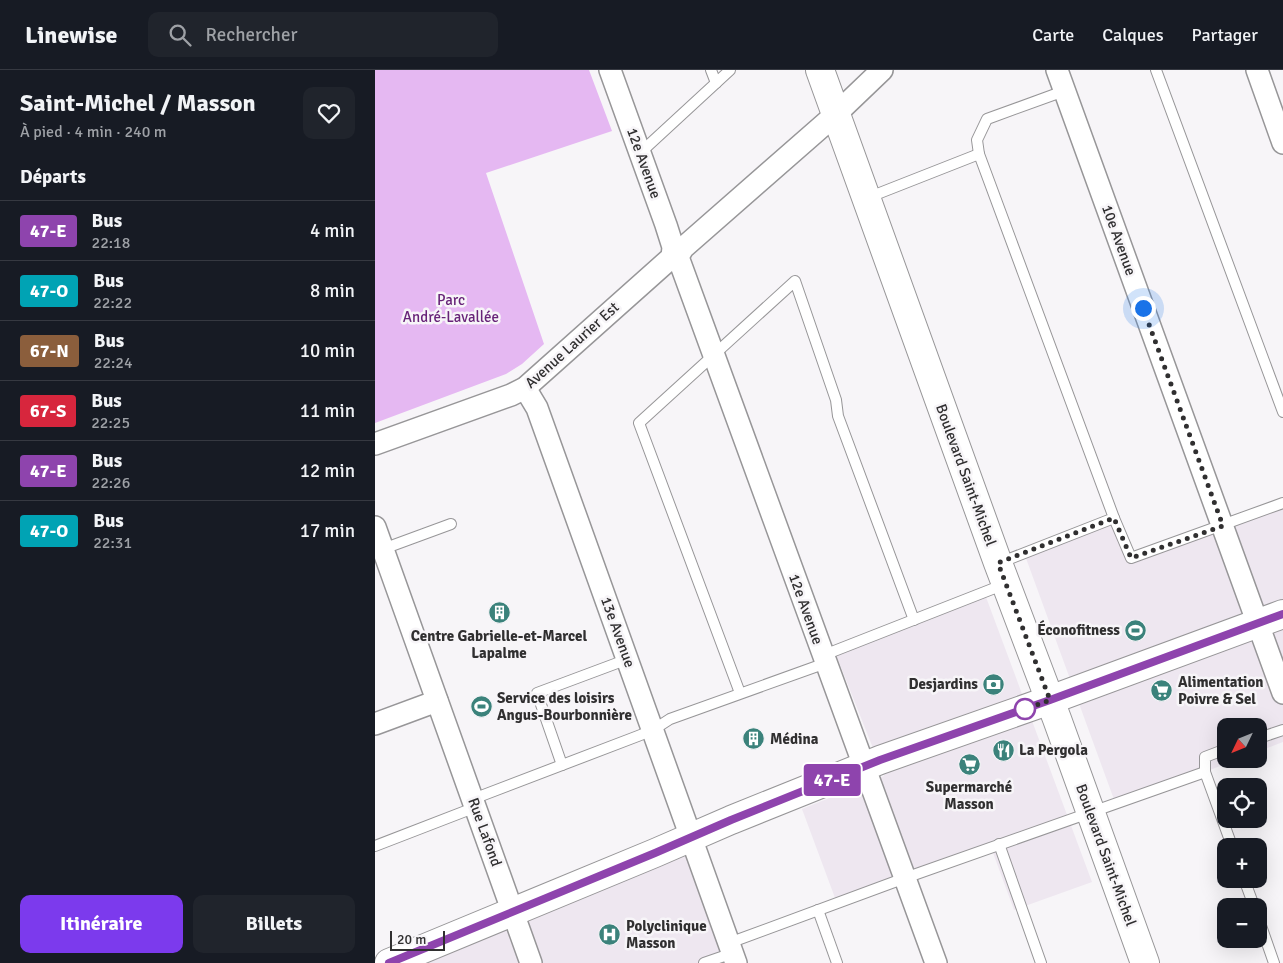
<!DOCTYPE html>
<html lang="fr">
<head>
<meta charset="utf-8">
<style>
	body { margin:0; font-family:Signika,sans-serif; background:#20242c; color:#f1f3f6; height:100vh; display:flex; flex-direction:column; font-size:19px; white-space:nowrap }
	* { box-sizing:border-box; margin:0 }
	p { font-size:16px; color:#9ea1a6 }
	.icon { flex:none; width:28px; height:28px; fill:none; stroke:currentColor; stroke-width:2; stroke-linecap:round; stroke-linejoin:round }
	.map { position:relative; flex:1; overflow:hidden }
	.panel { display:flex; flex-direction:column; background:#171b24; width:375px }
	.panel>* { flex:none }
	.badge { padding:0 10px; border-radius:4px; font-size:18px; line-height:32px }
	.needle { width:32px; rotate:227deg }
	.buttons { position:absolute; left:842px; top:648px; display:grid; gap:10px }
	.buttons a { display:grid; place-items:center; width:50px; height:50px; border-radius:10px; background:#171b24; box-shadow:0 5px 20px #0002; font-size:25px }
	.scale { position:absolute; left:15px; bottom:12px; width:55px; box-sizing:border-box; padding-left:5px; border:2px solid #302f30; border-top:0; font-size:14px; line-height:18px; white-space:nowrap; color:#302f30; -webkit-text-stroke:4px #f7f5f8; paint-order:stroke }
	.you { position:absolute; width:25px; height:25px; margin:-12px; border:4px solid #fff; border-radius:50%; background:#1a73e8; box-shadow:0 0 0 8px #1a73e833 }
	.map>.badge { position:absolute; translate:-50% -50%; box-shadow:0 0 0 2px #fff }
	h2 { padding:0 20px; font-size:19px; line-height:45px }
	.round { display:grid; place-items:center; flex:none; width:52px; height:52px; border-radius:10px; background:#20242c }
	.overview { display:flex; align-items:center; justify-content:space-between; height:85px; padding:0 20px }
	h1 { font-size:24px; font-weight:800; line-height:38px }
	.primary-button { display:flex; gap:10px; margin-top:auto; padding:10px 20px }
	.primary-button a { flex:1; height:58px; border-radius:10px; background:#7c3aed; color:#fff; font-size:20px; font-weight:800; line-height:58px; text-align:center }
	.primary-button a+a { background:#20242c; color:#f1f3f6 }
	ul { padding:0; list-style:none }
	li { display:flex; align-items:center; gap:15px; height:60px; padding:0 20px; border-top:1px solid #363941 }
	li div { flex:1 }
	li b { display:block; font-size:19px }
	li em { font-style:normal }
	li .badge { min-width:55px; font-weight:700; text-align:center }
	header { display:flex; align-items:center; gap:30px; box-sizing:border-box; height:70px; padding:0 25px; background:#171b24; border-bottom:1px solid #363941 }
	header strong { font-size:24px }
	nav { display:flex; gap:28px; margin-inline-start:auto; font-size:18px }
	.search { width:350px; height:45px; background:#20242c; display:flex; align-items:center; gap:12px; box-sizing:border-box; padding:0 18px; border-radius:10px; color:#9ea1a6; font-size:19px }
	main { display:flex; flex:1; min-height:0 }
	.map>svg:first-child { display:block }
	.built { fill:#eee7f0 }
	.green { fill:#e5b8f2 }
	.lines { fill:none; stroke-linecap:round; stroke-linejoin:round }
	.lane-casing { stroke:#979698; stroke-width:12 }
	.street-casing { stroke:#979698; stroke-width:24 }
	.secondary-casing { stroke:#979698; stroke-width:30 }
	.lane { stroke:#fff; stroke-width:10 }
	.street { stroke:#fff; stroke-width:21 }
	.secondary { stroke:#fff; stroke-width:28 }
	.line-casing { stroke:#fff; stroke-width:11 }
	.line { stroke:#8e44ad; stroke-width:8 }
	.walk { stroke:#302f30; stroke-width:5; stroke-dasharray:0 9 }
	.stop-dot { fill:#fff; stroke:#8e44ad; stroke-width:2.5 }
	.labels { text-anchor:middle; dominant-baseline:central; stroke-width:5; stroke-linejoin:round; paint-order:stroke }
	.street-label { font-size:15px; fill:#302f30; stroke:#f7f5f8 }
	.park-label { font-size:15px; fill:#672378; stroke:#f7f5f8 }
	.poi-label { font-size:15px; font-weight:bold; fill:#302f30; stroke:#f7f5f8; text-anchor:start }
</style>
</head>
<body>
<header>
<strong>Linewise</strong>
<div class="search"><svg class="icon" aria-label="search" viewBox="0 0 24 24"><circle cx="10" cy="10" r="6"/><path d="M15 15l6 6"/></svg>Rechercher</div>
<nav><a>Carte</a><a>Calques</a><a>Partager</a></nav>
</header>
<main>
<section class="panel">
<div class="overview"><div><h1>Saint-Michel / Masson</h1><p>À pied · 4 min · 240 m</p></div><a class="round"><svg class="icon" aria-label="heart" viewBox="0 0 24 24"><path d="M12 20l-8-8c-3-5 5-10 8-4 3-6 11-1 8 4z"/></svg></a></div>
<h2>Départs</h2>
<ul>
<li><span class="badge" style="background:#8e44ad;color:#fff">47-E</span><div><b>Bus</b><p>22:18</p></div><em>4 min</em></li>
<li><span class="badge" style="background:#00a3b4;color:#fff">47-O</span><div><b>Bus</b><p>22:22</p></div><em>8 min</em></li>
<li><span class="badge" style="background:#8b5e3c;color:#fff">67-N</span><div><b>Bus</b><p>22:24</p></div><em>10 min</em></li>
<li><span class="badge" style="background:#d7263d;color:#fff">67-S</span><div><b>Bus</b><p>22:25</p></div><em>11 min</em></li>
<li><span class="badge" style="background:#8e44ad;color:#fff">47-E</span><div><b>Bus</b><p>22:26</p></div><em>12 min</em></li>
<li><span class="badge" style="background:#00a3b4;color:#fff">47-O</span><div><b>Bus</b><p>22:31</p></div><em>17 min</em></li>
</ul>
<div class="primary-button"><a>Itinéraire</a><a>Billets</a></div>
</section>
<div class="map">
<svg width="908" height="893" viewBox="0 0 908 893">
	<rect width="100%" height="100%" fill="#f7f5f8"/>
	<g class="built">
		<path d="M908,429v243l-24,9v-25h-33v33h13l-123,46 -93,-255 89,-35 16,39z"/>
		<path d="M608,519l109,293 -78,28 -22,-60 -154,56 -36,-97 82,-33 -51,-129z"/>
		<path d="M312,785l37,103 -12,5h-289z"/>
	</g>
	<path class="green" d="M0,0h214l23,61 -126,42 58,171 -22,20 -16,10 -131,49z"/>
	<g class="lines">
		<defs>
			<g id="lane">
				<path d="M336,0l5,13"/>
				<path d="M781,0l127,342"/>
				<path d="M265,83l90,-83"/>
				<path d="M604,84l-2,-14 10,-21 77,-28"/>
				<path d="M492,128l112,-44 135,364 -115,45"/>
				<path d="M739,448l17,40 152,-55"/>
				<path d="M8,479l68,-25"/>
				<path d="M449,585l181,-71"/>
				<path d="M365,623l-101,-270 156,-142 41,119 2,16 76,204"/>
				<path d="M884,668l24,-8"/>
				<path d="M851,679l-21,8v15l27,74"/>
				<path d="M187,695l-25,-72 91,-34"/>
				<path d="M98,729l165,-63 15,-6 17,-11 156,-56"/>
				<path d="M624,774l42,119"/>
				<path d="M0,776l101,-39"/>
				<path d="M869,809l10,27"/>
				<path d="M443,840l19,53"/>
				<path d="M884,850l15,43"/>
				<path d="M354,873l176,-65 300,-106"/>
				<path d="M329,893l29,-10"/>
			</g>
			<g id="street">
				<path d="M507,0l-46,44 -153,134 -5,9 258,706"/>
				<path d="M682,0l226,623"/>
				<path d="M882,0l26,73"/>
				<path d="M150,318l12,20 37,103 162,452"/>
				<path d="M0,374l136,-49 14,-7 147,-131 1,-10 -7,-22 -56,-155"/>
				<path d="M0,457l156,436"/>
				<path d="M0,654l62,-23"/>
			</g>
			<g id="secondary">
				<path d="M445,0l178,493 59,156 88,244"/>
				<path d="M14,893l266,-110 76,-33 149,-60 170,-60 233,-86"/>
			</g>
		</defs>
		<use href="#lane" class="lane-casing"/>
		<use href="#street" class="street-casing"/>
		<use href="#secondary" class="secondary-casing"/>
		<use href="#lane" class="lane"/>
		<use href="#street" class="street"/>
		<use href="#secondary" class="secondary"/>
	</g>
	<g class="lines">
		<defs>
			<path id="line" d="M14,893l266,-110 76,-33 149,-60 170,-60 233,-86"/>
		</defs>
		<use href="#line" class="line-casing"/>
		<use href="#line" class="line"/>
		<path class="walk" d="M650,639l-2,1 27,-10 -52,-137 116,-45 17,40 92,-32 -80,-218"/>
	</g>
	<defs>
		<symbol id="building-disc" viewBox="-11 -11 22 22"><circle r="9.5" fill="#3b827b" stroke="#f7f5f8"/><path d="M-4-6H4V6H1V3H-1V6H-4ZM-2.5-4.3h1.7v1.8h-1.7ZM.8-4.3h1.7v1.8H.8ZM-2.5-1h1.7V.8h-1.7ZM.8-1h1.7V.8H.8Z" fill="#fff"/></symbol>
		<symbol id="stadium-disc" viewBox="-11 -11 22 22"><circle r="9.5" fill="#3b827b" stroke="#f7f5f8"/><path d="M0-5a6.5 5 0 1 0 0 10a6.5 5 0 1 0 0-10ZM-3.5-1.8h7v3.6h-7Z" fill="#fff"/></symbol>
		<symbol id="bank-disc" viewBox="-11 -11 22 22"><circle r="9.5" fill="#3b827b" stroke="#f7f5f8"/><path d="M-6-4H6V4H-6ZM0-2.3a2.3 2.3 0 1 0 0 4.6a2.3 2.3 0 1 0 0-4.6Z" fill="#fff"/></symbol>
		<symbol id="supermarket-disc" viewBox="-11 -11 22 22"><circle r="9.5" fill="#3b827b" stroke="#f7f5f8"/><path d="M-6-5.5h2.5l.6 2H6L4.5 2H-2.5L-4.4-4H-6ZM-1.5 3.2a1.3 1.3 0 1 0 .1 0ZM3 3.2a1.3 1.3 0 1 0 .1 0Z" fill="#fff"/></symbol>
		<symbol id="restaurant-disc" viewBox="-11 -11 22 22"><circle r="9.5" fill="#3b827b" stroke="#f7f5f8"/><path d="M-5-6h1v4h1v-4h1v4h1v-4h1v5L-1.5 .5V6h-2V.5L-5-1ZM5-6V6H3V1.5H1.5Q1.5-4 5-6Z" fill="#fff"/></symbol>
		<symbol id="hospital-disc" viewBox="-11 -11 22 22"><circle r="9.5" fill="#3b827b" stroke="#f7f5f8"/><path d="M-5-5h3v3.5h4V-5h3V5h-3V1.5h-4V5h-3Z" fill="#fff"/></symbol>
	</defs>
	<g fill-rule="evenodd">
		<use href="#building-disc" x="112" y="530" width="25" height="25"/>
		<use href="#stadium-disc" x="748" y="548" width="25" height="25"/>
		<use href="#bank-disc" x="606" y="602" width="25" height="25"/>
		<use href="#supermarket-disc" x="774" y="608" width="25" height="25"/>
		<use href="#stadium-disc" x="94" y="624" width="25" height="25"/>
		<use href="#building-disc" x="366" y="656" width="25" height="25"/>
		<use href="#restaurant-disc" x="616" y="668" width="25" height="25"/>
		<use href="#supermarket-disc" x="582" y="682" width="25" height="25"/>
		<use href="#hospital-disc" x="222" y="852" width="25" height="25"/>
	</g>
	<circle class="stop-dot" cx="650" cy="639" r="10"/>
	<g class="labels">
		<g class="street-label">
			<text transform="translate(269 93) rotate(70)">12e Avenue</text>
			<text transform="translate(744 170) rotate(70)">10e Avenue</text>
			<text transform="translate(197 275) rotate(-42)">Avenue Laurier Est</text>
			<text transform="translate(591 405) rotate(70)">Boulevard Saint-Michel</text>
			<text transform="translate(431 539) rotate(70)">12e Avenue</text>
			<text transform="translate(243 562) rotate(70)">13e Avenue</text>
			<text transform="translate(110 762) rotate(70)">Rue Lafond</text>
			<text transform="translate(731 785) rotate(70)">Boulevard Saint-Michel</text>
		</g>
		<g class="park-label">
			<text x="76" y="230">Parc<tspan x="76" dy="17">André-Lavallée</tspan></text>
		</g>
		<g class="poi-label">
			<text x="745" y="560" text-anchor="end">Éconofitness</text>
			<text x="124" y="566" text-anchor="middle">Centre Gabrielle-et-Marcel<tspan x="124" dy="17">Lapalme</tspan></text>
			<text x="803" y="612">Alimentation<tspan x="803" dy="17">Poivre &amp; Sel</tspan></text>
			<text x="603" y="614" text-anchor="end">Desjardins</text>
			<text x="122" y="628">Service des loisirs<tspan x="122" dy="17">Angus-Bourbonnière</tspan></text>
			<text x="395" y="669">Médina</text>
			<text x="644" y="680">La Pergola</text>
			<text x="594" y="717" text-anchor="middle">Supermarché<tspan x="594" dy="17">Masson</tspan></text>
			<text x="251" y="856">Polyclinique<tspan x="251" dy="17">Masson</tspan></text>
		</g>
	</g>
</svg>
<div class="buttons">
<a><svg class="needle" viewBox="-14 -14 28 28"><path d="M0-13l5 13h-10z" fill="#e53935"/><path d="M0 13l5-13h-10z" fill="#9ea1a6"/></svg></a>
<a><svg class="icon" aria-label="locate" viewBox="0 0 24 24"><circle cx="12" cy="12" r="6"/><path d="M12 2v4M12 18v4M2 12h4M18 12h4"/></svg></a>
<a>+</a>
<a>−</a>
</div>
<div class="scale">20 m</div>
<div class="you" style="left:768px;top:238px"></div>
<b class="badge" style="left:457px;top:710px;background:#8e44ad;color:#fff">47-E</b>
</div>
</main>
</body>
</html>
